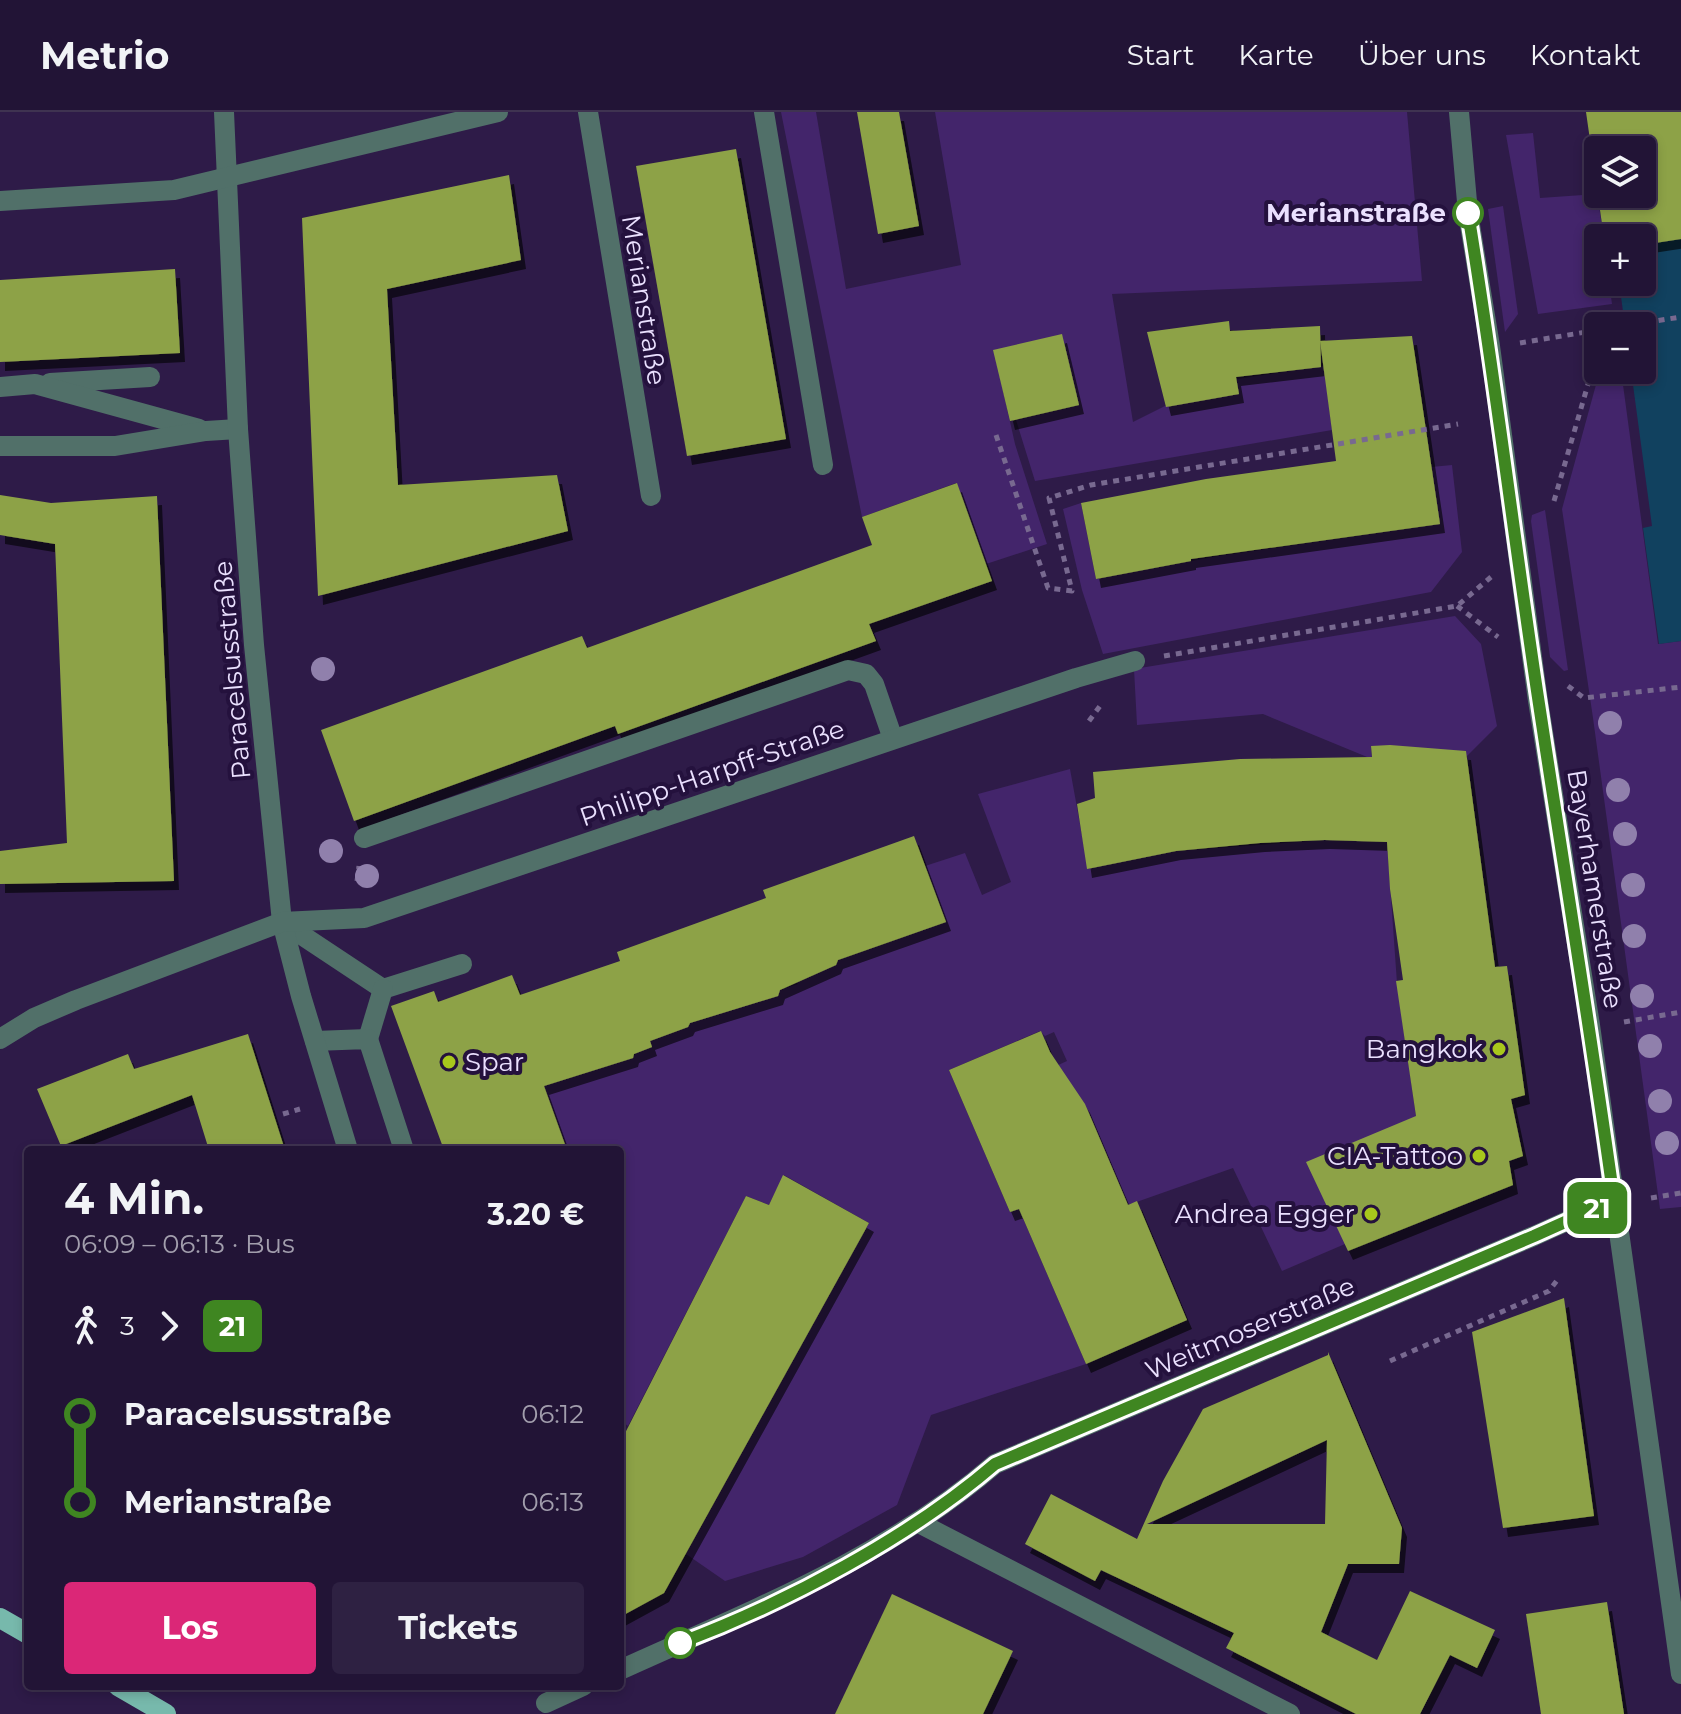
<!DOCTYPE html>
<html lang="de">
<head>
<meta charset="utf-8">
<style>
	body { margin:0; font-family:Montserrat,sans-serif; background:#2e2142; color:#f1f3f6; height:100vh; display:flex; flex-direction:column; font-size:30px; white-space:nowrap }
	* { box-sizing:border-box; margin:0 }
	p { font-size:26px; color:#a29ead }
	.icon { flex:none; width:44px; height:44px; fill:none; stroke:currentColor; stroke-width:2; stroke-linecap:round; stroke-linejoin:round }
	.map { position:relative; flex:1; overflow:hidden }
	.sheet { position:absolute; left:24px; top:1034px; width:600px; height:544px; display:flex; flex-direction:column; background:#221436; border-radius:8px; box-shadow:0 4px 12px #0003,0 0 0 2px #3f3351 }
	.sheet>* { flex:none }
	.badge { padding:0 16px; border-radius:12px; font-size:28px; line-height:52px }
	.buttons { position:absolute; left:1584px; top:24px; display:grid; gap:16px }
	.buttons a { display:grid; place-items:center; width:72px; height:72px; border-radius:8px; background:#221436; box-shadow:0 4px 12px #0003,0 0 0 2px #3f3351; font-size:40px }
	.map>.badge { position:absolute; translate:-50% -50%; box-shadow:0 0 0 4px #fff }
	.legs { display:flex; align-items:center; gap:12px; height:88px; padding:0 40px; font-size:26px }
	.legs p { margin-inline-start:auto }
	.headline { display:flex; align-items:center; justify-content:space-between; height:136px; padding:0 40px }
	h1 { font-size:44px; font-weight:700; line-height:60px }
	.cta { display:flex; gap:16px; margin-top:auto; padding:16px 40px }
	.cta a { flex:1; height:92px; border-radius:8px; background:#db2777; color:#fff; font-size:32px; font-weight:700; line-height:92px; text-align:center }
	.cta a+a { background:#2e2142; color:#f1f3f6 }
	ul { padding:0 40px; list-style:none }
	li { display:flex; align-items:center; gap:28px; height:88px; font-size:30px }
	li i { display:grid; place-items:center; width:12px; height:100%; margin:0 10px; background:currentColor }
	li i::after { content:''; width:20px; height:20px; margin:-10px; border:6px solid; border-radius:50%; background:#221436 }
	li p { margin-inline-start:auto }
	li:first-child i { background:linear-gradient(#0000 50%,currentColor 0) }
	li:last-child i { background:linear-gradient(currentColor 50%,#0000 0) }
	header { display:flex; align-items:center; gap:48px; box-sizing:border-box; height:112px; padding:0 40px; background:#221436; border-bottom:2px solid #3f3351 }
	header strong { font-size:38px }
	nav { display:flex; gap:44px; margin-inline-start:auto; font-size:28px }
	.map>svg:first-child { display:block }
	.green { fill:#43256b }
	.water { fill:#11415f }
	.building { fill:#8da247; fill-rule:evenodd; filter:url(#shadow) }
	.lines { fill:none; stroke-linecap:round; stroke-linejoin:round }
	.path { stroke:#786990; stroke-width:5; stroke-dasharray:6 6; stroke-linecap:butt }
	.service { stroke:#517069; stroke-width:20 }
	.minor { stroke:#517069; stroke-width:20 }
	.primary { stroke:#77b9ac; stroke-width:20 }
	.tree { fill:#9080ac }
	.line-1-casing { stroke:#fff; stroke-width:18 }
	.line-1 { stroke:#3f8621; stroke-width:12 }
	.stop-1-dot { fill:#fff; stroke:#3f8621; stroke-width:4 }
	.poi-dot { fill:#a8c71c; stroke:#24113d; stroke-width:3 }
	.labels { text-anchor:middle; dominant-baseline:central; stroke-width:8; stroke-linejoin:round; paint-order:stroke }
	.stop-label { font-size:26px; font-weight:bold; fill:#eae0fe; stroke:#24113d; text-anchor:end }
	.street-label { font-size:26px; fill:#eae0fe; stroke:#24113d }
	.poi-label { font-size:26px; fill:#eae0fe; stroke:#24113d; text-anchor:end }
</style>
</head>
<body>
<header>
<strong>Metrio</strong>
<nav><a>Start</a><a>Karte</a><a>Über uns</a><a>Kontakt</a></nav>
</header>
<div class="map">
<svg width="1681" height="1602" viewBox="0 0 1681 1602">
	<defs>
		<filter id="shadow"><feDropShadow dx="5" dy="9" stdDeviation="0" flood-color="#0009"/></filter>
	</defs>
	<rect width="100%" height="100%" fill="#2e1b48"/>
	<g class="green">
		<path d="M781,0h35l30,177 115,-24 -26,-153h472l15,169 -310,13 21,128 32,-16 73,-12 -1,-15 87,-13 8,64 -297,51 -19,-61 63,-15 -85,-55 21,94 32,100 -61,20 -30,-81 -94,34z"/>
		<path d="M1533,21l7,65 57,-4 7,44h-6v44h11l3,22 -74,10 -32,-179z"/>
		<path d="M1503,94l15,108 -13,18 -17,-123z"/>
		<path d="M1600,258h21l37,274 23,-3v566l-21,2 -67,-491 -31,-209z"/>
		<path d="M1452,353l10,87 -31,40 -328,62 -21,-64 -19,-81 18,-6 15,76 122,-23 221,-32 -8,-57z"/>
		<path d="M1545,398l23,160 -4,1 -14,-14 -19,-136 1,-6z"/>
		<path d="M1455,504l26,28 16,82 -30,30 -96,-10 1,13 -109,-45 -126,11 -3,-56z"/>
		<path d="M1070,657l18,99 88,-17 149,-11 62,2 10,141 19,133 -71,128 -63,27 -49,-103 -105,37 -72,-139 11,-5 -13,-29 -9,4 -5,-5 -91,39 61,142 9,-3 67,155 -155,51 -34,90 -94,52 -78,24 -39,-27 183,-331 -85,-48 -15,30 -23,-9 -118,230 -8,-6v-270h-53l-23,-64 88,-28 17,-20 39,-11 2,-4c29,-11 58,-17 87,-27l3,-6 18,-6 -3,-8 41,-11 2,-5 107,-38 -20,-56 40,-13 17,42 29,-13 -33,-88z"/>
	</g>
	<path class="water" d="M1681,127v402l-22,3 -16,-116 9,-2 -21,-156h11v-44h-17l-6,-44h23v-37z"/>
	<g class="building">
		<path d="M857,0h42l20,114 -41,8z"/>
		<path d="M1586,0h95v127l-39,6v-7h-38zM1598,38h44v44h-44z"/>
		<path d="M736,37l50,290 -99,17 -51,-290z"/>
		<path d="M509,63l12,85 -134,29 11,196 159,-10 11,56 -250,65 -16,-378z"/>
		<path d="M175,157l5,84 -180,9v-82z"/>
		<path d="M1229,209l1,10 90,-5 1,41 -85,10 3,17 -73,13 -19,-75z"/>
		<path d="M1062,222l17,71 -69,16 -17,-71z"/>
		<path d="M1412,224l28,188 -249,35v2l-95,18 -15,-76 125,-24 130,-18 -16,-120z"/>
		<path d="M957,371l35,98 -123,43 7,17 -258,93 -3,-8 -261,95 -33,-91 261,-94 5,12 285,-103 -10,-28z"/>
		<path d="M0,383l51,8 106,-7 17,385 -174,3v-33l67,-8 -12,-299 -55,-9z"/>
		<path d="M1390,633l76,6 29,216 12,-1 18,129 -14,4 12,57 -14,5 4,24 -165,66 -42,-89 110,-46 -20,-135 7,-1 -13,-91 -3,-47 -62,-2 -65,3 -84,8 -89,18 -10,-65 18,-6 -2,-26 147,-13 132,-2 -1,-11z"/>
		<path d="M914,724l32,86 -108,38 -2,5 -56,25 -2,6 -88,27 -2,4 -38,14 2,6 -18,7 -1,4 -89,28 23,64h-123l-53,-144 43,-15 4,11 74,-27 8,20 100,-34 -3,-9 149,-54 -3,-8z"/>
		<path d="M1041,919l9,21 35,52 43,101 9,-4 50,119 -101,44 -67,-155 -9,3 -61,-142z"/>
		<path d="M248,922l37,116h-76l-17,-55 -131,51 -24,-57 91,-35 6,15z"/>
		<path d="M783,1063l86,48 -205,370 -44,24v-174l126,-247 23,9z"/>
		<path d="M1564,1186l30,218 -91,12 -31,-196z"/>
		<path d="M1328,1240l74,176 -3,36h-51l-27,68 56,28 33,-69 85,39 -18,38 -27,-13 -30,59h-64l-130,-66 8,-15 -133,-63 -6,11 -70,-37 26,-50 86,45 26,-58 40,-72 125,-54zM1327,1328l-2,84h-178z"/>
		<path d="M892,1482l121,57 -30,63h-148z"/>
		<path d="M1607,1490l17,112h-83l-15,-100z"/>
	</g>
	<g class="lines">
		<g class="path">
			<path d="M1623,214l58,-9"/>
			<path d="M1520,231l78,-13"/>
			<path d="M996,323l52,153 24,3 -23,-93 42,-13 367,-61"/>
			<path d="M1554,389l44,-151"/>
			<path d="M1457,494l41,31"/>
			<path d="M1164,544l293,-50 34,-29"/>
			<path d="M1568,574l16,12 97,-11"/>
			<path d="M1089,609l11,-15"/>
			<path d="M357,769l2,-15"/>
			<path d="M1624,910l57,-10"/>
			<path d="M283,1002l17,-5"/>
			<path d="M1651,1086l30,-5"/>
			<path d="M1390,1249l159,-70 9,-12"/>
		</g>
		<g class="service">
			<path d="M588,0l63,384"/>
			<path d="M764,0l59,353"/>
			<path d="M50,271l100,-6"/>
			<path d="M0,275l35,-3 164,45"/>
			<path d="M0,334h115l91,-15 32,-2"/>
			<path d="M364,726l484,-168 18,4 8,10 19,55"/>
			<path d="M282,810l101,67 79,-25"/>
			<path d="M368,927l15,-50"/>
			<path d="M315,929l53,-2 36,111"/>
		</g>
		<g class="minor">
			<path d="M224,0l14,317 16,216 28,277 19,74 47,154"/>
			<path d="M1459,0l9,101 22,133 48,355 52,324 91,649"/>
			<path d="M0,89l174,-11 324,-78"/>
			<path d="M0,927l34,-21 42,-18 206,-78 82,-4 712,-240 59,-17"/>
			<path d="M919,1411l371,191"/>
			<path d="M620,1558c130,-59 266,-112 375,-206l539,-228 80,-36"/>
			<path d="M546,1591l37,-17"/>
		</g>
		<g class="primary">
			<path d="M0,1506l28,16"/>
			<path d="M118,1574l48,28"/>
		</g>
	</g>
	<g class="tree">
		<circle cx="323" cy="557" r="12"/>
		<circle cx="1610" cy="611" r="12"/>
		<circle cx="1618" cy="678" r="12"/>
		<circle cx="1625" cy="722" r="12"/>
		<circle cx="331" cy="739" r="12"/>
		<circle cx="367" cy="764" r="12"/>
		<circle cx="1633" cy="773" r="12"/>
		<circle cx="1634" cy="824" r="12"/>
		<circle cx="1642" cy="884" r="12"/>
		<circle cx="1650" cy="934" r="12"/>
		<circle cx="1660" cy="989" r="12"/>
		<circle cx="1667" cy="1031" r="12"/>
	</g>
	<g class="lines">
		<defs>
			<path id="line-1" d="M680,1531c106,-40 229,-105 315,-179l539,-228 80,-36c-23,-166 -50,-331 -75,-496 -25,-164 -44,-328 -71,-491"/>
		</defs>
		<use href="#line-1" class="line-1-casing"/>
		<use href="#line-1" class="line-1"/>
	</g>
	<g class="stop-1-dot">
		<circle cx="1468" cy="101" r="14"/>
		<circle cx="680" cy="1531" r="14"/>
	</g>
	<g class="poi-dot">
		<circle cx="1499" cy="937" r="8"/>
		<circle cx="449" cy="950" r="8"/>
		<circle cx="1479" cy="1044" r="8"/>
		<circle cx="1371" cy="1102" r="8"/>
	</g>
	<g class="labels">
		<g class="stop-label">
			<text x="1446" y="101">Merianstraße</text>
		</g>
		<g class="street-label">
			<text transform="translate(644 188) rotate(81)">Merianstraße</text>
			<text transform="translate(232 558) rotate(-95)">Paracelsusstraße</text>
			<text transform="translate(712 661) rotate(-19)">Philipp-Harpff-Straße</text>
			<text transform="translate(1595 777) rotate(81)">Bayerhamerstraße</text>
			<text transform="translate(1250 1216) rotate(-23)">Weitmoserstraße</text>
		</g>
		<g class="poi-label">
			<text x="1483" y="937">Bangkok</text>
			<text x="465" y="950" text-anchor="start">Spar</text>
			<text x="1463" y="1044">CIA-Tattoo</text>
			<text x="1355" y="1102">Andrea Egger</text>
		</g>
	</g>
</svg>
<div class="buttons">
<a><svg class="icon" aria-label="layers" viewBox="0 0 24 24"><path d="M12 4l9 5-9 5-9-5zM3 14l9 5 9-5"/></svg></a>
<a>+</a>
<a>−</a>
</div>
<b class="badge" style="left:1597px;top:1096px;background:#3f8621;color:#fff">21</b>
<section class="sheet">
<div class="headline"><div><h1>4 Min.</h1><p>06:09 – 06:13 · Bus</p></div><b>3.20 €</b></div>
<div class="legs"><svg class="icon" aria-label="walk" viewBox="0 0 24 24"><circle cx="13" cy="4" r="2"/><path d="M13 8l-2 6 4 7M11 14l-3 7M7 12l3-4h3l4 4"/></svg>3<svg class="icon" aria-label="forward" viewBox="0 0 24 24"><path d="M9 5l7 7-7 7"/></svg><b class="badge" style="background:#3f8621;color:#fff">21</b></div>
<ul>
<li><i style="color:#3f8621"></i><b>Paracelsusstraße</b><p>06:12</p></li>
<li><i style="color:#3f8621"></i><b>Merianstraße</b><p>06:13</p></li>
</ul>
<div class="cta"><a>Los</a><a>Tickets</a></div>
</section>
</div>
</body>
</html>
